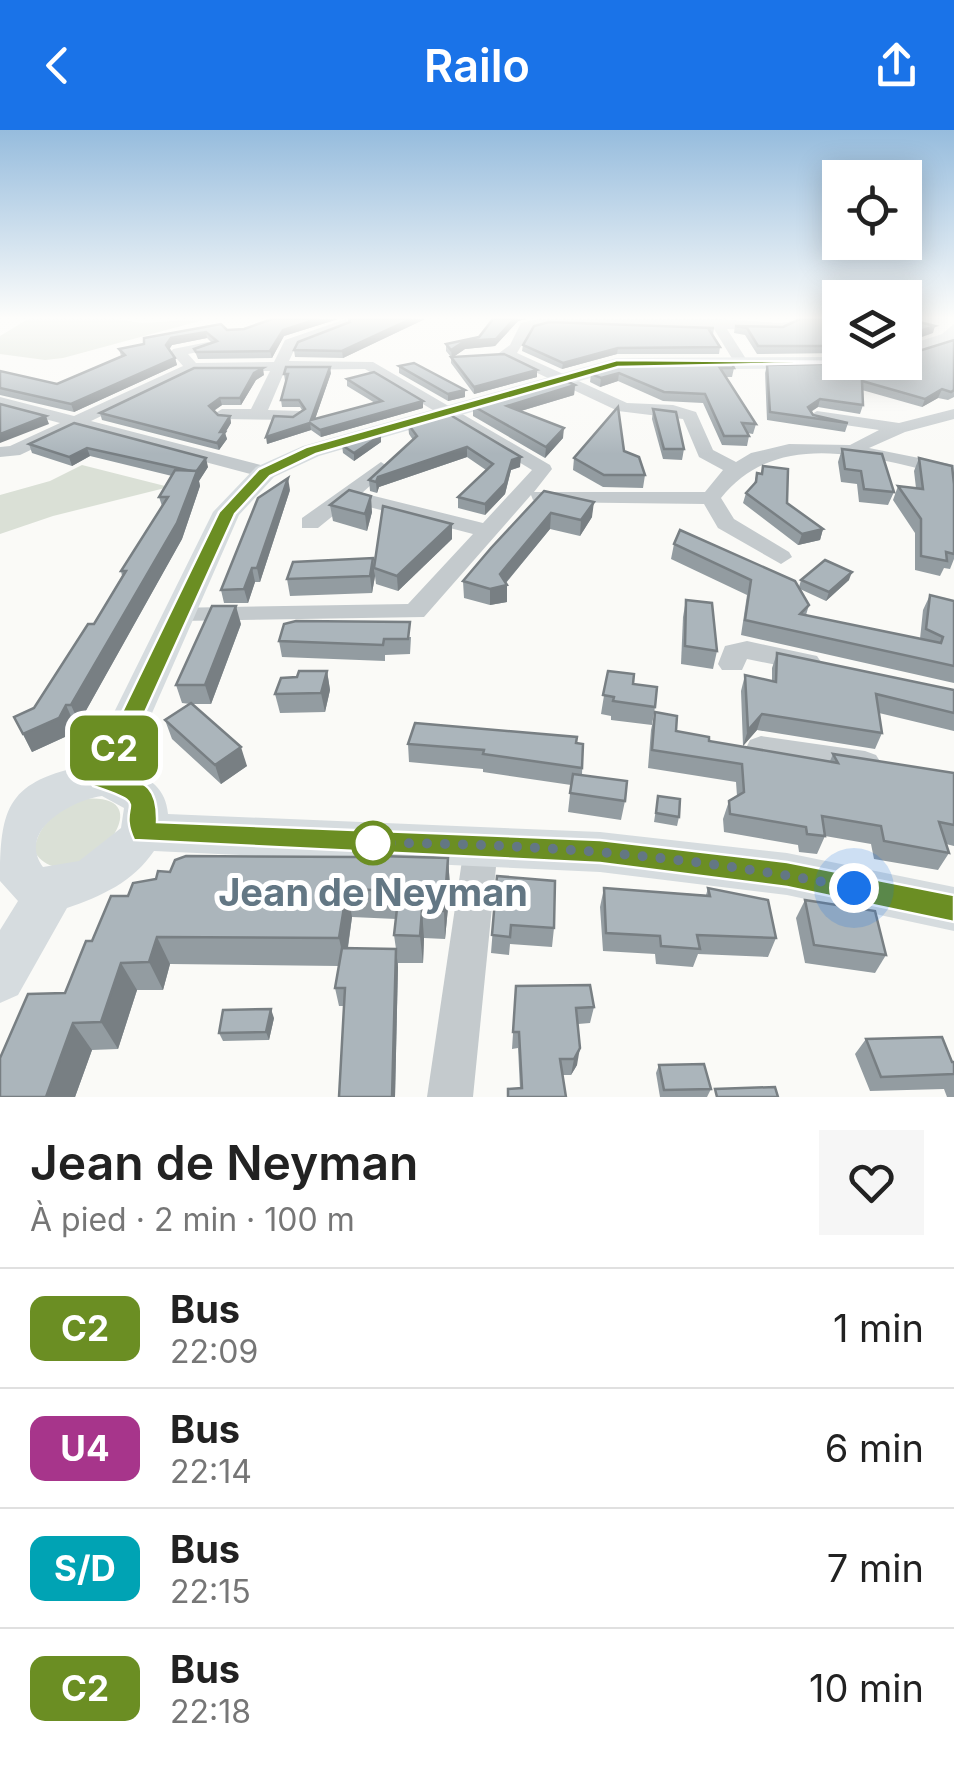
<!DOCTYPE html>
<html lang="fr">
<head>
<meta charset="utf-8">
<style>
	body { margin:0; font-family:Inter,sans-serif; background:#f6f6f6; color:#222; height:100vh; display:flex; flex-direction:column; font-size:38px; white-space:nowrap }
	* { box-sizing:border-box; margin:0 }
	p { font-size:32px; color:#767676 }
	.icon { flex:none; width:55px; height:55px; fill:none; stroke:currentColor; stroke-width:2; stroke-linecap:round; stroke-linejoin:round }
	.map { position:relative; height:967px; overflow:hidden }
	.side { display:flex; flex-direction:column; background:#fff; flex:1 }
	.side>* { flex:none }
	.badge { padding:0 20px; border-radius:15px; font-size:35px; line-height:65px }
	.buttons { position:absolute; left:822px; top:30px; display:grid; gap:20px }
	.buttons a { display:grid; place-items:center; width:100px; height:100px; border-radius:0px; background:#fff; box-shadow:0 5px 25px #0003; font-size:50px }
	.you { position:absolute; width:50px; height:50px; margin:-25px; border:8px solid #fff; border-radius:50%; background:#1a73e8; box-shadow:0 0 0 15px #1a73e833 }
	.map>.badge { position:absolute; translate:-50% -50%; box-shadow:0 0 0 5px #fff }
	.round { display:grid; place-items:center; flex:none; width:105px; height:105px; border-radius:0px; background:#f6f6f6 }
	.head { display:flex; align-items:center; justify-content:space-between; height:170px; padding:0 30px }
	h1 { font-size:48px; font-weight:600; line-height:75px }
	ul { padding:0; list-style:none }
	li { display:flex; align-items:center; gap:30px; height:120px; padding:0 30px; border-top:2px solid #e0e0e0 }
	li div { flex:1 }
	li b { display:block; font-size:38px }
	li em { font-style:normal }
	li .badge { min-width:110px; font-weight:700; text-align:center }
	header { display:flex; justify-content:space-between; align-items:center; height:130px; padding:0 30px; background:#1a73e8; color:#fff; font-size:45px; font-weight:600 }
	.map>svg:first-child { display:block }
	.green { fill:#dae0d6 }
	.lines { fill:none; stroke-linecap:round; stroke-linejoin:round }
	.street { fill:#c4cacd; fill-rule:evenodd }
	.secondary { fill:#d6dcdf; fill-rule:evenodd }
	.wall { fill:#939ca1; fill-rule:evenodd }
	.shaded-wall { fill:#787f83 }
	.building { fill:#abb5bb; stroke:#787f83; stroke-width:2.5 }
	.line { fill:#6b8e23; stroke:#fff; stroke-width:2.5 }
	.walk { stroke:#637784; stroke-width:10; stroke-dasharray:0 18 }
	.stop-dot { fill:#fff; stroke:#6b8e23; stroke-width:5 }
	.labels { text-anchor:middle; dominant-baseline:central; stroke-width:10; stroke-linejoin:round; paint-order:stroke }
	.near-stop-label { font-size:38px; font-weight:bold; fill:#637784; stroke:#fff }
</style>
</head>
<body>
<header><svg class="icon" aria-label="back" viewBox="0 0 24 24"><path d="M15 5l-7 7 7 7"/></svg>Railo<svg class="icon" aria-label="share" viewBox="0 0 24 24"><path d="M12 15V3M7 8l5-5 5 5M5 13v7h14v-7"/></svg></header>
<div class="map">
<svg width="954" height="967" viewBox="0 0 954 967">
	<rect width="100%" height="100%" fill="#fafaf7"/>
	<g class="green">
		<path d="M28,189h88l26,4 65,-4 -144,39 -18,2 -45,-6v-18z"/>
		<path d="M82,335l87,22 -116,29 -53,18v-39l50,-14z"/>
		<path d="M82,669c95,-10 -12,111 -48,52 6,-31 22,-37 48,-52z"/>
	</g>
	<g class="lines">
		<g class="street">
			<path d="M346,189l3,6 -53,21 -7,15 84,1 177,103 2,4 -18,23h171l18,-22 -24,-13 -16,-38 -65,-8 -117,-55 -2,-3 11,-8 11,-22 17,-4h182l59,4 30,-4 -29,12 -53,-2 21,33 -7,4 -5,-1 -22,-36 -166,-5 -17,5 -14,24 110,50 46,2 23,7 17,38 23,12 15,-9 38,-9 61,1 29,-15 -68,-10 -2,-4 8,-5 82,12 55,-14v10l-49,13 -36,16 85,17v12c-78,-18 -175,-52 -233,21l13,21 55,33 3,5 -11,7 -63,-36 -14,-24 -164,-2 -7,-2 -2,-5 -107,122 -245,4 -9,-3 -3,-5 3,-5 238,-4 65,-70 -123,-32 -32,26h-16v-10l79,-56 9,6 -28,25 121,30 49,-53 -167,-101 -80,1 -17,40 32,1 2,4 -8,5 -72,-1 -8,-5 8,-5h29l19,-38h-75l-104,50 181,47v8l-7,2 -188,-50 -57,27 -20,2v-10l10,-1 50,-23 -60,-16v-10l74,19 109,-50 -12,-14 2,-3 35,-7 7,4 -2,3 -25,5 8,9 78,-1 11,-22z"/>
			<path d="M747,511l70,15 4,6 -14,9 -60,-12 -5,11h-20l-4,-6 7,-18z"/>
			<path d="M761,606l104,15 11,4 5,8 -5,8 -11,4 -104,-15 -11,-4 -4,-8 4,-8z"/>
			<path d="M481,702l12,5 5,10 -25,250h-46l37,-250 5,-10z"/>
		</g>
		<g class="secondary">
			<path d="M954,194v18l-49,16v-12l37,-12z"/>
			<path d="M840,227v5h32l-9,6 -245,2 -299,86 -45,21 -35,38 -112,255c23,7 39,19 41,44l432,18 187,21 167,34v44l-167,-36 -187,-23 -446,-21c-21,31 -52,45 -87,57l-49,87 -18,8v-73l18,-29 -18,-20c0,-75 8,-100 88,-116l125,-253 43,-45 47,-21 314,-88zM102,666l22,12 -3,20 -42,33 -36,6c-27,-37 30,-67 59,-71z"/>
		</g>
	</g>
	<g class="wall">
		<path d="M272,189h66l-54,17 -12,22 -74,1 -4,-10 18,-6 -5,-5 -35,7 -3,5 6,8 2,7 -103,47 -74,-17v-24l57,13 64,-28 -2,-7 25,-5v-6l100,-9z"/>
		<path d="M348,189h77l-82,39 -48,-1 -1,-7 55,-28z"/>
		<path d="M493,189h33l-8,2 -23,25 -30,3 -12,8 84,13v7l-63,17 -23,-31v-6l-5,-6v-7l33,-7z"/>
		<path d="M840,189v34l-83,1 -12,-19 -11,-2 1,-7 48,1z"/>
		<path d="M714,198l-1,7 7,12 -1,7h-102l-55,15 -40,-18 1,-6z"/>
		<path d="M954,210v57l-6,3 -10,-2 -16,9 -60,-17 1,15 -3,9 -42,-7 -7,5 2,3 35,8 -3,9 -78,-12 -2,-47 2,-8 98,-1 44,-10z"/>
		<path d="M399,236l66,24v7l-17,4 -49,-28z"/>
		<path d="M734,238l-2,9h-7l31,47 -3,10 -6,-1 2,3 -2,10 -25,-1 -19,-42 -40,-2 -45,-20 -18,6 -10,-5 1,-8z"/>
		<path d="M331,243l-16,46 60,-16 -28,-17v-7l76,29 -102,29 -10,-7 -44,14 26,-27 9,-7 -2,-3h-18l-1,-7 5,-19h-1l-1,-7z"/>
		<path d="M264,245l-8,5 -15,25h-19l-8,6 4,4 12,1 1,7 -6,10 2,6 -8,11 -117,-30 -2,-7z"/>
		<path d="M575,255l-1,10 -53,16 42,27 -18,20 -72,-42v-10z"/>
		<path d="M653,279l31,40 -2,11 -19,-1 -11,-40z"/>
		<path d="M74,293l134,44 -9,14 1,5 -18,53 -103,184h-5l-7,13 -35,16 -18,-35 20,-9 60,-84 28,-48 -1,-5 41,-65 -3,-9 13,-21 -82,-20 -18,10 -40,-13 -3,-9z"/>
		<path d="M408,294l112,43 -9,3 -6,24 -20,21 -27,-7v-11l28,-27 -19,-13 -88,30 -2,6 -7,-2 -1,-11 44,-40 -4,-6z"/>
		<path d="M381,312l-27,19 -11,-8 -1,-8z"/>
		<path d="M842,319l52,43 -6,13 -29,-3 -2,-18 -16,-2 -3,-20z"/>
		<path d="M624,321l21,24 -2,13 -40,-1 -30,-17 1,-12z"/>
		<path d="M919,328l35,96v5l-4,10 -6,-1 -4,8 -25,-6v-37l-22,-33 5,-14 18,2 -2,-17z"/>
		<path d="M763,336l24,37 36,26 -3,11 -22,5 -55,-42 3,-10 8,-9 3,-11 4,1z"/>
		<path d="M290,360l-30,92h-5l-7,21h-24l-3,-13z"/>
		<path d="M544,361l48,26 -12,19 -30,-7 -44,54 1,2v17l-17,3 -26,-7 -1,-17z"/>
		<path d="M330,375l42,7 -5,19 -34,-10z"/>
		<path d="M452,394v15l-54,52 -22,-7 -2,-16z"/>
		<path d="M674,414l125,43 2,-7h48l-23,21 -26,-12 9,16 -3,10 114,24 3,-29 7,-15 24,6v82l-213,-48 6,-40 -76,-36z"/>
		<path d="M373,428l2,18 -3,17 -82,3 -3,-17z"/>
		<path d="M686,470l31,51 -4,18 -32,-5 2,-47z"/>
		<path d="M241,494l-30,80h-19l55,62 -26,18 -49,-45 -7,-19 25,-16 -8,-1 -6,-18z"/>
		<path d="M411,507l-1,17 -25,1v6l-103,-4 -3,-16z"/>
		<path d="M777,523l177,37v41l-75,-18 3,20 -7,16 -118,-19 -14,16 -2,-55 4,-16 27,6v-13z"/>
		<path d="M327,541l3,19 -5,22 -45,1 -5,-19 22,-17z"/>
		<path d="M608,541l25,13 22,23 -3,18 -41,-5v-4l-10,-2z"/>
		<path d="M655,582l21,19 33,10 121,20 3,-7 121,19v73l-8,-2 3,9 -11,17 -64,-11 -3,-15 -46,-8 -8,18 -18,-2 -1,-7 -74,-13 -1,-13 6,-18 8,-5 -1,-14 -88,-14 3,-38z"/>
		<path d="M576,613l7,1 -1,31 43,26 -4,19 -53,-8 3,-27 -88,-13v-3l-74,-7 -1,-18z"/>
		<path d="M658,666l21,21 -2,9 -23,-4z"/>
		<path d="M384,707l2,19 62,2 2,29 -5,52 -21,-1 -1,25h-25l-3,134h-56l6,-91h-6l-4,-18 4,-22 -169,-2 -7,26h-26l-19,59 -26,1 -17,47h-75l65,-104 27,-52 36,-45 28,-17 14,-7 190,-15zM352,787l44,2 -2,16 2,14 -48,-1z"/>
		<path d="M497,746l57,52 -2,19 -42,-3 -1,11 -18,-2z"/>
		<path d="M604,758l102,7 2,-7 68,50 -8,19 -70,-3 -5,13 -37,-3 -1,-10 -52,-3 -3,-44z"/>
		<path d="M805,770l81,55 -11,18 -70,-10 -9,-45z"/>
		<path d="M516,856l78,21 -4,16 -12,1 -1,41 -6,10h-9l4,22h-59l1,-8h12l-2,-41 -6,1z"/>
		<path d="M274,888l-5,22 -46,1 -4,-8z"/>
		<path d="M866,909l88,23v35h-7l-3,-8 -74,2 -15,-37z"/>
		<path d="M659,935l52,24 -4,8h-47l-4,-24z"/>
	</g>
	<g class="shaded-wall">
		<path d="M317,189h21l-54,17 -12,22 -2,-7 13,-21z"/>
		<path d="M411,189h14l-82,39 -1,-7z"/>
		<path d="M514,189h12l-8,2 -23,25 -30,3 -13,9 -1,-8 14,-9 31,-2z"/>
		<path d="M935,196l-2,7 -28,10v-7z"/>
		<path d="M206,202l1,6 -35,7 -5,7 -1,-7 5,-7z"/>
		<path d="M618,218l-1,6 -55,15 1,-6z"/>
		<path d="M175,228l2,7 -103,47 -3,-8z"/>
		<path d="M330,237l1,6 -18,52 -2,-5z"/>
		<path d="M263,238l1,7 -8,5 -15,25 -1,-7 14,-25z"/>
		<path d="M537,240v7l-63,17v-7z"/>
		<path d="M619,243l-1,8 -18,6 1,-9z"/>
		<path d="M575,255l-1,10 -67,20v-9z"/>
		<path d="M942,259l-4,9 -16,9 3,-8z"/>
		<path d="M465,260v7l-17,4v-7z"/>
		<path d="M220,268l2,7 -12,8 -1,-7z"/>
		<path d="M820,269l-2,8 -13,8 3,-8z"/>
		<path d="M423,271v7l-102,29 -1,-7z"/>
		<path d="M46,286l3,8 -49,19v-9z"/>
		<path d="M230,286l1,7 -6,10 2,6 -8,11 -2,-7 3,-11z"/>
		<path d="M310,293l1,7 -44,14 -1,-7z"/>
		<path d="M564,298l-1,10 -18,20 1,-11z"/>
		<path d="M381,305v7l-27,19v-8z"/>
		<path d="M467,317v10l-88,30 -2,6 -1,-11 2,-5z"/>
		<path d="M87,318l3,8 -18,10 -3,-9z"/>
		<path d="M521,327l-1,10 -9,3 -6,24 -20,21v-11l27,-44z"/>
		<path d="M206,328l2,9 -9,14 1,5 -18,53 -103,184 -8,-18 125,-232z"/>
		<path d="M288,348l2,12 -30,92 -3,-14z"/>
		<path d="M371,366l1,16 -5,19 -2,-17z"/>
		<path d="M594,372l-2,15 -12,19 1,-16z"/>
		<path d="M551,383l-1,16 -47,57 4,-1v17l-17,3v-16l10,-15z"/>
		<path d="M452,394v15l-54,52 -1,-15z"/>
		<path d="M823,399l-3,11 -22,5 4,-11z"/>
		<path d="M373,428l2,18 -3,17 -2,-17z"/>
		<path d="M252,438l3,14 -7,21 -4,-14z"/>
		<path d="M852,442l-3,8 -23,21 3,-9z"/>
		<path d="M236,476l5,18 -30,80 -6,-19z"/>
		<path d="M327,541l3,19 -5,22 -4,-19z"/>
		<path d="M66,575l8,18 -7,13 -35,16 -9,-18z"/>
		<path d="M762,584l-5,16 -14,16 5,-16z"/>
		<path d="M241,617l6,19 -26,18 -6,-19z"/>
		<path d="M384,707l3,29 -7,-10z"/>
		<path d="M448,728l2,29 -5,52 -1,-28z"/>
		<path d="M347,759l5,28 -7,49 -6,-28z"/>
		<path d="M422,780l2,28 -1,25 -3,-27z"/>
		<path d="M157,807l13,27 -7,26 -14,-28z"/>
		<path d="M396,819l2,18 -3,130h-3z"/>
		<path d="M121,833l16,27 -19,59 -17,-27z"/>
		<path d="M271,879l3,9 -5,22 -3,-8z"/>
		<path d="M73,893l19,27 -17,47h-29z"/>
		<path d="M580,918l-3,17 -6,10 3,-16z"/>
	</g>
	<g class="building">
		<path d="M272,189h45l-34,11 -13,21 -74,1 -2,-3 23,-8 -11,-9 -35,6 -5,7 9,13 -104,46 -71,-16v-17l57,13 68,-29 -6,-6 25,-5v-6l77,-14 6,6 17,-1z"/>
		<path d="M349,189h62l-69,32 -48,-1 4,-8 52,-20z"/>
		<path d="M493,189h21l-18,20 -31,2 -14,9 -5,-6 33,-7z"/>
		<path d="M800,189h40v27h-82l-11,-18 -12,-2 48,1z"/>
		<path d="M905,189h3l27,7 -30,10z"/>
		<path d="M549,192l165,6h-6l12,19 -102,1 -55,15 -40,-18 11,-19z"/>
		<path d="M954,210v50l-3,2 -9,-3 -17,10 -63,-18 1,24 -43,-6 -12,8 5,8 35,8 -78,-11 -3,-47 138,-3v-11l4,3z"/>
		<path d="M504,224l33,16 -63,17 -23,-30z"/>
		<path d="M414,233l51,27 -17,4 -49,-28z"/>
		<path d="M732,234l2,4h-14l36,56 -14,-1 7,13h-25l-19,-42 -41,-2 -45,-19 -18,5 -10,-4 29,-9z"/>
		<path d="M286,237h44l-19,53 71,-19 -35,-22 27,-7 49,29 -103,29 -10,-7 -44,14 8,-21 19,1 12,-8 -6,-9h-18l7,-26h-4z"/>
		<path d="M194,238h69l-9,5 -14,25h-20l-11,8 9,9 12,1 -10,16h5l-8,11 -117,-30z"/>
		<path d="M564,250l11,5 -68,21 57,22 -18,19 -73,-41z"/>
		<path d="M0,274l46,12 -46,18z"/>
		<path d="M618,277l6,44 15,6 6,18h-41l-30,-17z"/>
		<path d="M653,279l23,3 8,37h-20z"/>
		<path d="M447,283l74,44 -9,3 -7,23 -20,21 -27,-7 35,-33 -26,-17 -89,30 -2,5 -7,-2 48,-44 -9,-12z"/>
		<path d="M74,293l132,35 -10,14 -109,-24 -18,9 -40,-13z"/>
		<path d="M381,305l-27,18 -12,-8z"/>
		<path d="M842,319l40,5 12,38 -30,-3 -3,-18 -16,-2z"/>
		<path d="M919,328l33,8 2,18v70l-8,-2 1,9 -26,-5v-37l-23,-33 25,3z"/>
		<path d="M763,336l25,3 -1,34 36,26 -21,5 -56,-41 10,-11 1,-9 5,1z"/>
		<path d="M175,340l22,1 -20,52 -106,182h-5l-7,13 -36,16 -9,-17 20,-9 54,-84h6l32,-53h-5l47,-74h-9z"/>
		<path d="M288,348l-31,90h-5l-8,21 -23,1 37,-92z"/>
		<path d="M349,360l22,6 -6,18 -35,-9z"/>
		<path d="M544,361l50,11 -13,18 -30,-7 -51,61 7,11 -17,4 -27,-8 28,-33z"/>
		<path d="M383,376l69,18 -55,52 -23,-8z"/>
		<path d="M680,400l115,51 14,24 -9,9 141,29 2,-6 -17,-8 4,-34 24,6v65l-209,-46 6,-40 -77,-36z"/>
		<path d="M373,428l-3,18 -83,3 6,-17z"/>
		<path d="M825,430l27,12 -23,20 -28,-12z"/>
		<path d="M686,470l26,3 5,48 -32,-5z"/>
		<path d="M212,476h24l-31,79h-29z"/>
		<path d="M296,491l114,1 -2,17h-24l-1,6 -104,-4 5,-17z"/>
		<path d="M777,523l177,37v23l-78,-19 6,39 -120,-19 -14,16 -3,-55 31,7z"/>
		<path d="M299,541h28l-6,22 -46,1 6,-16 16,-1z"/>
		<path d="M608,541l26,3 -1,10 24,3 -2,20 -42,-6 1,-4 -11,-2z"/>
		<path d="M191,573l50,44 -26,18 -50,-45z"/>
		<path d="M655,582l22,4 -1,15 33,6v4l129,22 -5,-9 121,19v52l-15,-3 10,31 -65,-12 -3,-15 -59,-10 3,20 -18,-2 -1,-7 -76,-13 -1,-13 15,-9 -2,-28 -90,-14z"/>
		<path d="M415,593l162,14 -1,6 7,1 -1,24 -99,-14 1,-4 -76,-6z"/>
		<path d="M573,644l54,7 -2,20 -55,-8z"/>
		<path d="M658,666l22,3 -1,18 -23,-4z"/>
		<path d="M365,706l19,1 -4,19 68,2 -4,53 -22,-1 -2,26 -26,-1 5,-44 -52,-2 -8,49 -182,-1 -8,25 -28,1 -20,59 -28,1 -27,74h-46v-39l28,-64 37,-1 21,-52h6l19,-45h17l5,-13 23,-4 2,-8 12,1 5,-12 11,-4 174,1z"/>
		<path d="M497,746l58,5 -1,47 -43,-3 -1,12 -18,-2z"/>
		<path d="M604,758l106,8 -2,-8 60,12 8,38 -79,-3 3,14 -39,-3 -1,-10 -54,-3z"/>
		<path d="M805,770l70,11 11,44 -72,-10z"/>
		<path d="M342,818l54,1 -4,148h-53l6,-109h-10z"/>
		<path d="M590,855l4,22 -18,1 4,40 -6,11h-14l6,38h-58v-8l14,-1 -3,-56h-6l3,-46z"/>
		<path d="M271,879l-5,23 -47,1 4,-23z"/>
		<path d="M942,907l10,25h2v12l-73,3 -15,-38z"/>
		<path d="M704,934l7,25 -47,1 -5,-25z"/>
		<path d="M775,957l3,10h-61l-2,-8z"/>
	</g>
	<linearGradient id="sky" x2="0" y2="1"><stop stop-color="#96bcdd"/><stop offset="0.58" stop-color="#fdfdfb"/><stop offset="1" stop-color="#fdfdfb" stop-opacity="0"/></linearGradient>
	<rect width="954" height="324" fill="url(#sky)"/>
	<path class="line" d="M617,230l252,2 -251,5 -302,87 -46,22 -35,38 -118,260c30,7 41,15 40,48l443,18 187,22 167,33v27l-167,-35 -187,-24 -466,-23c-19,-40 22,-33 -41,-54l-4,-6 130,-268 40,-43 47,-22z"/>
	<g class="lines">
		<path class="walk" d="M373,713c160,0 323,13 481,45"/>
	</g>
	<circle class="stop-dot" cx="373" cy="713" r="20"/>
	<g class="labels">
		<g class="near-stop-label">
			<text x="373" y="762">Jean de Neyman</text>
		</g>
	</g>
</svg>
<div class="buttons">
<a><svg class="icon" aria-label="locate" viewBox="0 0 24 24"><circle cx="12" cy="12" r="6"/><path d="M12 2v4M12 18v4M2 12h4M18 12h4"/></svg></a>
<a><svg class="icon" aria-label="layers" viewBox="0 0 24 24"><path d="M12 4l9 5-9 5-9-5zM3 14l9 5 9-5"/></svg></a>
</div>
<div class="you" style="left:854px;top:758px"></div>
<b class="badge" style="left:114px;top:618px;background:#6b8e23;color:#fff">C2</b>
</div>
<section class="side">
<div class="head"><div><h1>Jean de Neyman</h1><p>À pied · 2 min · 100 m</p></div><a class="round"><svg class="icon" aria-label="heart" viewBox="0 0 24 24"><path d="M12 20l-8-8c-3-5 5-10 8-4 3-6 11-1 8 4z"/></svg></a></div>
<ul>
<li><span class="badge" style="background:#6b8e23;color:#fff">C2</span><div><b>Bus</b><p>22:09</p></div><em>1 min</em></li>
<li><span class="badge" style="background:#a7358b;color:#fff">U4</span><div><b>Bus</b><p>22:14</p></div><em>6 min</em></li>
<li><span class="badge" style="background:#00a3b4;color:#fff">S/D</span><div><b>Bus</b><p>22:15</p></div><em>7 min</em></li>
<li><span class="badge" style="background:#6b8e23;color:#fff">C2</span><div><b>Bus</b><p>22:18</p></div><em>10 min</em></li>
</ul>
</section>
</body>
</html>
